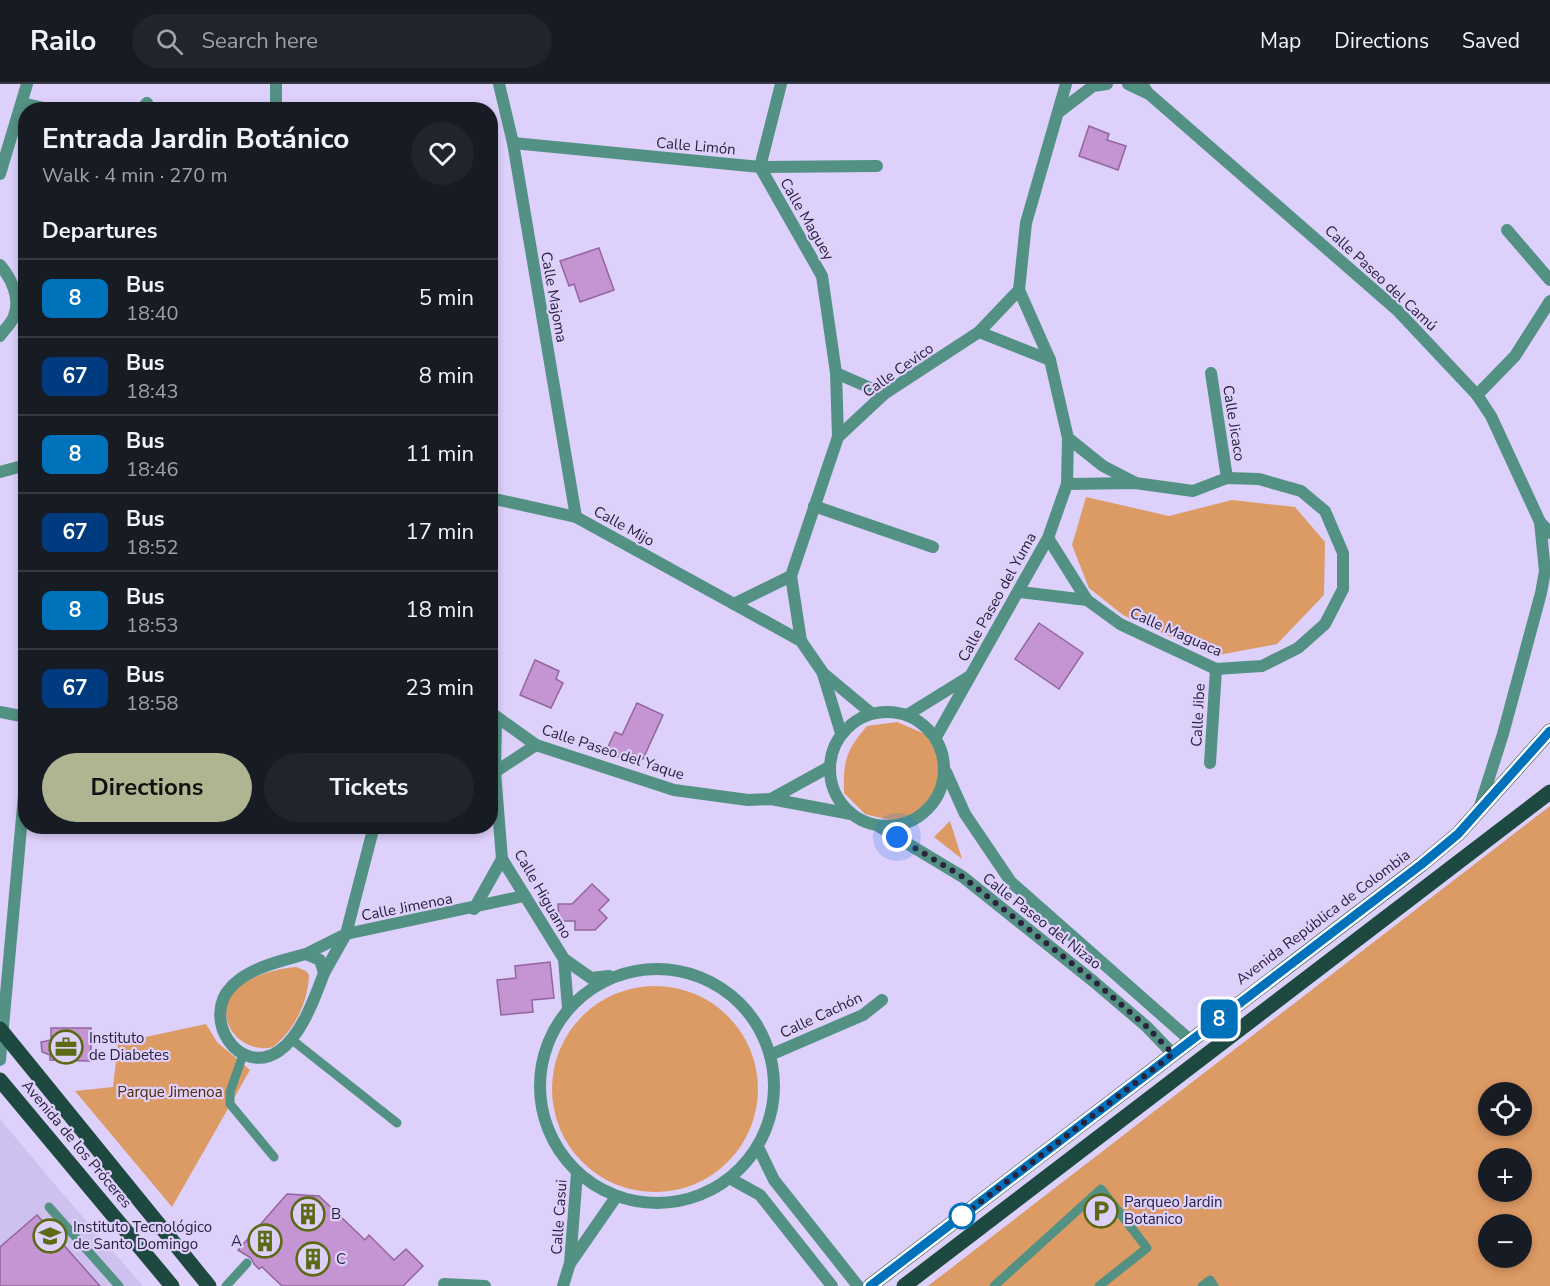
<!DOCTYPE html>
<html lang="en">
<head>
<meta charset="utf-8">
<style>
	body { margin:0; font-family:"Nunito Sans",sans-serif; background:#20242c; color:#f1f3f6; height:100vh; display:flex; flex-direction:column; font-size:22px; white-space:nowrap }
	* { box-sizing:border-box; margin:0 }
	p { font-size:20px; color:#9ea1a6 }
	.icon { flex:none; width:33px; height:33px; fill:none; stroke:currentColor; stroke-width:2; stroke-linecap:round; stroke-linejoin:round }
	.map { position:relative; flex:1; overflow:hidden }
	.drawer { position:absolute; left:18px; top:18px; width:480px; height:732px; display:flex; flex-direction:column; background:#171b24; border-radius:24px; box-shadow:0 3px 9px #0003 }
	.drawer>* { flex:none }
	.badge { padding:0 12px; border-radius:9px; font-size:21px; line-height:39px }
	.tools { position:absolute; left:1478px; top:998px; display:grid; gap:12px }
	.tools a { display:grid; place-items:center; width:54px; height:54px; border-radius:50%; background:#171b24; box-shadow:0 3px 9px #0003; font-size:30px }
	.you { position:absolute; width:30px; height:30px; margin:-15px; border:4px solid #fff; border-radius:50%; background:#1a73e8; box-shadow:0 0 0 9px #1a73e833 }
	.map>.badge { position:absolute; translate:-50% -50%; box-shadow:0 0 0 3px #fff }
	h2 { padding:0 24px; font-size:22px; line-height:54px }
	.round { display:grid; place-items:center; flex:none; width:63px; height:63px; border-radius:32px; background:#20242c }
	.head { display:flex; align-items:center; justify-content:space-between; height:102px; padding:0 24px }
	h1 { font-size:28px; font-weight:700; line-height:45px }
	.primary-button { display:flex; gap:12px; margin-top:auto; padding:12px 24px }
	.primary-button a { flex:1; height:69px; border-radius:36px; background:#aeb590; color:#111; font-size:24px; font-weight:700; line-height:69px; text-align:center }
	.primary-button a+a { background:#20242c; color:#f1f3f6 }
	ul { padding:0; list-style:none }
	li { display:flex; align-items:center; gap:18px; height:78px; padding:0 24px; border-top:2px solid #363941 }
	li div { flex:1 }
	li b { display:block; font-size:22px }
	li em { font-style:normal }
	li .badge { min-width:66px; font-weight:700; text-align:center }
	header { display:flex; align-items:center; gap:36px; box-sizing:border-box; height:84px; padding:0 30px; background:#171b24; border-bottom:2px solid #363941 }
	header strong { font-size:28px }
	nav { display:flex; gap:33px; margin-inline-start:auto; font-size:21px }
	.search { width:420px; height:54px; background:#20242c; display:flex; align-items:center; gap:15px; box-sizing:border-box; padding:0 21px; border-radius:33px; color:#9ea1a6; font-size:22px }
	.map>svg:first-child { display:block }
	.built { fill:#cfc1ef }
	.green { fill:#dc9a64; fill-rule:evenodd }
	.building { fill:#c594d2; stroke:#93659f; stroke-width:1.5 }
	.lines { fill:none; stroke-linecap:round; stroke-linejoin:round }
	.service { stroke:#539184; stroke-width:9 }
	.minor { stroke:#539184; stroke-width:12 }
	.primary { stroke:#1d4941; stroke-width:15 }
	.line-casing { stroke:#fff; stroke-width:14 }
	.line { stroke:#0072bc; stroke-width:9 }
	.walk { stroke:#2b223d; stroke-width:6; stroke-dasharray:0 10.8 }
	.stop-dot { fill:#fff; stroke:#0072bc; stroke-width:3 }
	.labels { text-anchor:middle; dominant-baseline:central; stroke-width:4.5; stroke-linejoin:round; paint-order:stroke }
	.street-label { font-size:15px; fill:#2b223d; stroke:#ddd0fb }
	.poi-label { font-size:15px; fill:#2b223d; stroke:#ddd0fb; text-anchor:start }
	.park-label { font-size:15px; fill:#502b06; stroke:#ddd0fb }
</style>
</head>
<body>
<header>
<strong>Railo</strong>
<div class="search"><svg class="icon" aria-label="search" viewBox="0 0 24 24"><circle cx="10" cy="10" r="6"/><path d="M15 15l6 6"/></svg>Search here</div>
<nav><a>Map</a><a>Directions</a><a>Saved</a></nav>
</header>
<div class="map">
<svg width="1550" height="1202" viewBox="0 0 1550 1202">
	<rect width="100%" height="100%" fill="#ddd0fb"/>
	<path class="built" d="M0,1035l56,67 87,100h-143z"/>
	<g class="green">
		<path d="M1086,413l83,19 63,-16 63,7 30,35 -1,53 -47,49 -64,12 -90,-41 -34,-27 -17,-43z"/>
		<path d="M897,638l28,12 18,28 -7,26 -11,22 -28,12 -32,-8 -21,-21c-1,-32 2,-43 23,-67z"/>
		<path d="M1550,722v480h-622zM1488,1008h33v33h-33zM1488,1074h33v33h-33zM1488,1140h33v33h-33z"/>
		<path d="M950,737l12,38 -28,-22z"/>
		<path d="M296,883l10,4 3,4c-1,28 -15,55 -36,72 -31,8 -61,-27 -40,-54 14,-17 42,-24 63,-26z"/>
		<circle cx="655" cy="1005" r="103"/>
		<path d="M206,940l11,18 33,28 -78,137 -97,-116 38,-4 5,-44z"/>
	</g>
	<g class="building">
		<path d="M1089,42l20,8 -2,6 19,6 -8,24 -39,-14z"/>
		<path d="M599,164l15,42 -34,12 -6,-18 -5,2 -9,-25z"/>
		<path d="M1039,539l44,30 -24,36 -44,-30z"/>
		<path d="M535,576l24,11 -3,8 7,4 -12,25 -31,-13z"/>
		<path d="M637,619l26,12 -20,44 -15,-7 -3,8 -19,-9 9,-19 7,3z"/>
		<path d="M592,800l17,16 -10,10 8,8 -12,12h-20v-9h-16l-1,-17h14z"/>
		<path d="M550,878l4,36 -22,2 1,12 -32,3 -4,-35 19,-2 -1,-12z"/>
		<path d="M51,944h40v33l-41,-1v-5l-8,-3 -1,-10 10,-2z"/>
		<path d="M287,1110l32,2 46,44 4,-5 25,25 12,-11 17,17 -20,20h-121l-20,-19 -3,2 -5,-5 -3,-6 -13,-8z"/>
		<path d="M37,1131l63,71h-100v-39z"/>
	</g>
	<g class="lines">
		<g class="service">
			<path d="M291,955l106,84"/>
			<path d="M243,971l-13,37v12l44,53"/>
			<path d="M49,1123l70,79"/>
			<path d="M226,1202l21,-23"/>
			<path d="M994,1202l107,-97 46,59 -48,38"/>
			<path d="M1202,1202l8,-6 4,6"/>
		</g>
		<g class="minor">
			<path d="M499,0l14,59 63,374"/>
			<path d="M781,0l-21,83 62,109 14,97 2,64 -47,139 -57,28 67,37 22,32 48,40"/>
			<path d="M1128,0l19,9"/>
			<path d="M1142,0l6,9 249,217 80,85 14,21 49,106 10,11"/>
			<path d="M22,19l30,7"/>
			<path d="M141,26l6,-7"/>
			<path d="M276,26v-26"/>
			<path d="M1059,28l34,-26 14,-2"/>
			<path d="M513,59l247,24 117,-1"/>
			<path d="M0,90l27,-90"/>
			<path d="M1507,146l43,50"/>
			<path d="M0,181c11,13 21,33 14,51 -2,7 -10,14 -14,20"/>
			<path d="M979,248l71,28"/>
			<path d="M836,289l48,21"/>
			<path d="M1211,289l16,105"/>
			<path d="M1477,311l38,-39 35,-55"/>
			<path d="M838,353l46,-43 95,-62 40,-42"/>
			<path d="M1068,354l35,28 31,16"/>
			<path d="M0,388l26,-7"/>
			<path d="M490,414l86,19 158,87"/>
			<path d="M814,422l119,41"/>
			<path d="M1048,454l39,62 33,24 96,45 46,-3 36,-18 27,-24 18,-35v-36l-18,-42 -24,-20 -42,-12 -32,-1 -34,13 -58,-8 -68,1"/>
			<path d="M791,492l10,65"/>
			<path d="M1020,508l67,8"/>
			<path d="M823,590l18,59"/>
			<circle cx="887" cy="685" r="57"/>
			<path d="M0,628l26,5"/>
			<path d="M490,628l46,33 138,45 74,10 23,-1 80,15"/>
			<path d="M907,631l63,-39"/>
			<path d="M936,653l112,-199 19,-54 1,-46 -18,-78 -31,-70 7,-67 40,-139"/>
			<path d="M536,661l-41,27 7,87 62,100 27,19 18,-2"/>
			<path d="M1210,679l6,-94"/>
			<path d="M495,688l1,-54"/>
			<path d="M946,688l19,42 46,68 179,158"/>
			<path d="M771,715l58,-32"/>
			<path d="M1479,725l24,-75 38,-141 4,-22 -5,-49"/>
			<path d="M880,743l83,50 130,104 53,45 27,28"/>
			<path d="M474,825l28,-50"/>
			<path d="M306,870l14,6 4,13c-9,24 -22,62 -45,78 -40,27 -79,-33 -47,-65 19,-19 49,-25 74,-32z"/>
			<path d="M306,870l40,-20 178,-38"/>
			<path d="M564,875l4,49"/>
			<circle cx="657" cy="1002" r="117"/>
			<path d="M324,889l22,-39 28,-108"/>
			<path d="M770,971l93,-40 19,-15"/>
			<path d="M0,976l26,-287"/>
			<path d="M758,1063l16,33 84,106"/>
			<path d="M731,1095l29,16 72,91"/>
			<path d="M571,1178l45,-65"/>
			<path d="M444,1200l41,2"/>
			<path d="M563,1202l7,-23 7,-90"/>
		</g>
		<g class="primary">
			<path d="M0,945l209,257"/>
			<path d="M0,996l172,206"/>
			<path d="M870,1202l552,-422 36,-30 92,-103"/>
			<path d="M904,1202l646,-494"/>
		</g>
	</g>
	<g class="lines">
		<defs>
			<path id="line" d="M870,1202l552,-422 36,-30 92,-103"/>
		</defs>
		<use href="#line" class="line-casing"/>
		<use href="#line" class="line"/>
		<path class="walk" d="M897,753l66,40 131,104 52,45 27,28 -216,166 5,-4"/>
	</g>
	<defs>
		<symbol id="office-ring" viewBox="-11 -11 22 22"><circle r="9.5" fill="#ddd0fb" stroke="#5b6a13" stroke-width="1.5"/><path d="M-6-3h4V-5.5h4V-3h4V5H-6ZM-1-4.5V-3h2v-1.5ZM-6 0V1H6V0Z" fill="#5b6a13"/></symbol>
		<symbol id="parking-ring" viewBox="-11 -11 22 22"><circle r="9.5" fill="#ddd0fb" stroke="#5b6a13" stroke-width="1.5"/><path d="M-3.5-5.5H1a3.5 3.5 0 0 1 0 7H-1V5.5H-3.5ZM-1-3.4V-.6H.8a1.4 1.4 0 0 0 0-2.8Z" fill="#5b6a13"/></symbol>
		<symbol id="building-ring" viewBox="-11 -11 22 22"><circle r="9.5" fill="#ddd0fb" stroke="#5b6a13" stroke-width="1.5"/><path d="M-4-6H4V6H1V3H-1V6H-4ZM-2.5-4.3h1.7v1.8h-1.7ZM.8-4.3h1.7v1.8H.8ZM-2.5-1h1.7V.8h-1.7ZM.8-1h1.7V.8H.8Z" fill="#5b6a13"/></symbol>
		<symbol id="university-ring" viewBox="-11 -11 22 22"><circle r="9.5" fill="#ddd0fb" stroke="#5b6a13" stroke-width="1.5"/><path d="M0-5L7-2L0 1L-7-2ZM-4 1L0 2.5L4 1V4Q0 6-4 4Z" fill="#5b6a13"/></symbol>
	</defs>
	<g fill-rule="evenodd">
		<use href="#office-ring" x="47" y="944" width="38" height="38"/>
		<use href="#parking-ring" x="1082" y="1108" width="38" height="38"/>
		<use href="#building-ring" x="289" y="1111" width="38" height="38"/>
		<use href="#university-ring" x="31" y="1133" width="38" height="38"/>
		<use href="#building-ring" x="246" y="1138" width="38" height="38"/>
		<use href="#building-ring" x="294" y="1156" width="38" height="38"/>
	</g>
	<circle class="stop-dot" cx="962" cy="1132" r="12"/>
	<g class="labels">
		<g class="street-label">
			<text transform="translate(696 62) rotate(5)">Calle Limón</text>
			<text transform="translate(807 135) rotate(60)">Calle Maguey</text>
			<text transform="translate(1381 194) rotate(43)">Calle Paseo del Camú</text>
			<text transform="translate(554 213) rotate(80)">Calle Majoma</text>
			<text transform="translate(898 286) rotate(-35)">Calle Cevico</text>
			<text transform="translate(1234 339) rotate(81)">Calle Jicaco</text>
			<text transform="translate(624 442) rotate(29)">Calle Mijo</text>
			<text transform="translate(997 513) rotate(-61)">Calle Paseo del Yuma</text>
			<text transform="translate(1176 548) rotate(24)">Calle Maguaca</text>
			<text transform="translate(1198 631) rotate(-87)">Calle Jibe</text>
			<text transform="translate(613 668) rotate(18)">Calle Paseo del Yaque</text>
			<text transform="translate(543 810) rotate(60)">Calle Higuamo</text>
			<text transform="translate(407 823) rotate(-11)">Calle Jimenoa</text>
			<text transform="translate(1323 833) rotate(-37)">Avenida República de Colombia</text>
			<text transform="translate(1042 837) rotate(38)">Calle Paseo del Nizao</text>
			<text transform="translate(821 931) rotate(-25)">Calle Cachón</text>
			<text transform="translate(77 1060) rotate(50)">Avenida de los Próceres</text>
			<text transform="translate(559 1133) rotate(-86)">Calle Casui</text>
		</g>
		<g class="poi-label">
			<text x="89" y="954">Instituto<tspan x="89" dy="17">de Diabetes</tspan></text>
			<text x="1124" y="1118">Parqueo Jardin<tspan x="1124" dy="17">Botanico</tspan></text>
			<text x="331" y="1130">B</text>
			<text x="73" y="1143">Instituto Tecnológico<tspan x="73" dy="17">de Santo Domingo</tspan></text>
			<text x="242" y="1157" text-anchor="end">A</text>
			<text x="336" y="1175">C</text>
		</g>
		<g class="park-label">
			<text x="170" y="1008">Parque Jimenoa</text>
		</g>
	</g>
</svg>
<div class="tools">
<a><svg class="icon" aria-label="locate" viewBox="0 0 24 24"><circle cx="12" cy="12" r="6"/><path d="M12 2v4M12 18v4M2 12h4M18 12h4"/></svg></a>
<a>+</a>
<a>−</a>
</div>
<div class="you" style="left:897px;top:753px"></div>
<b class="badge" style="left:1219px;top:935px;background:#0072bc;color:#fff">8</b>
<section class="drawer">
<div class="head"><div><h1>Entrada Jardin Botánico</h1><p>Walk · 4 min · 270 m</p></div><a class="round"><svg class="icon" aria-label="heart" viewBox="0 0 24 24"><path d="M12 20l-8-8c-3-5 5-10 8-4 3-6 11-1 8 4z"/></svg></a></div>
<h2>Departures</h2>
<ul>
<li><span class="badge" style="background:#0072bc;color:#fff">8</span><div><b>Bus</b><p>18:40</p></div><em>5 min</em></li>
<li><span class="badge" style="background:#003b80;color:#fff">67</span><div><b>Bus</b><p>18:43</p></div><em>8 min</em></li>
<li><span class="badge" style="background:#0072bc;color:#fff">8</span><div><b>Bus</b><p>18:46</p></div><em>11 min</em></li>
<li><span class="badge" style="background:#003b80;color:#fff">67</span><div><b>Bus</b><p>18:52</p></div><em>17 min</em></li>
<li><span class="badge" style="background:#0072bc;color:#fff">8</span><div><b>Bus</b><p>18:53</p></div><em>18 min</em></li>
<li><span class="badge" style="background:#003b80;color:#fff">67</span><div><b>Bus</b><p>18:58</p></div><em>23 min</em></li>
</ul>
<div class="primary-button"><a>Directions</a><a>Tickets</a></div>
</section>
</div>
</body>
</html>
